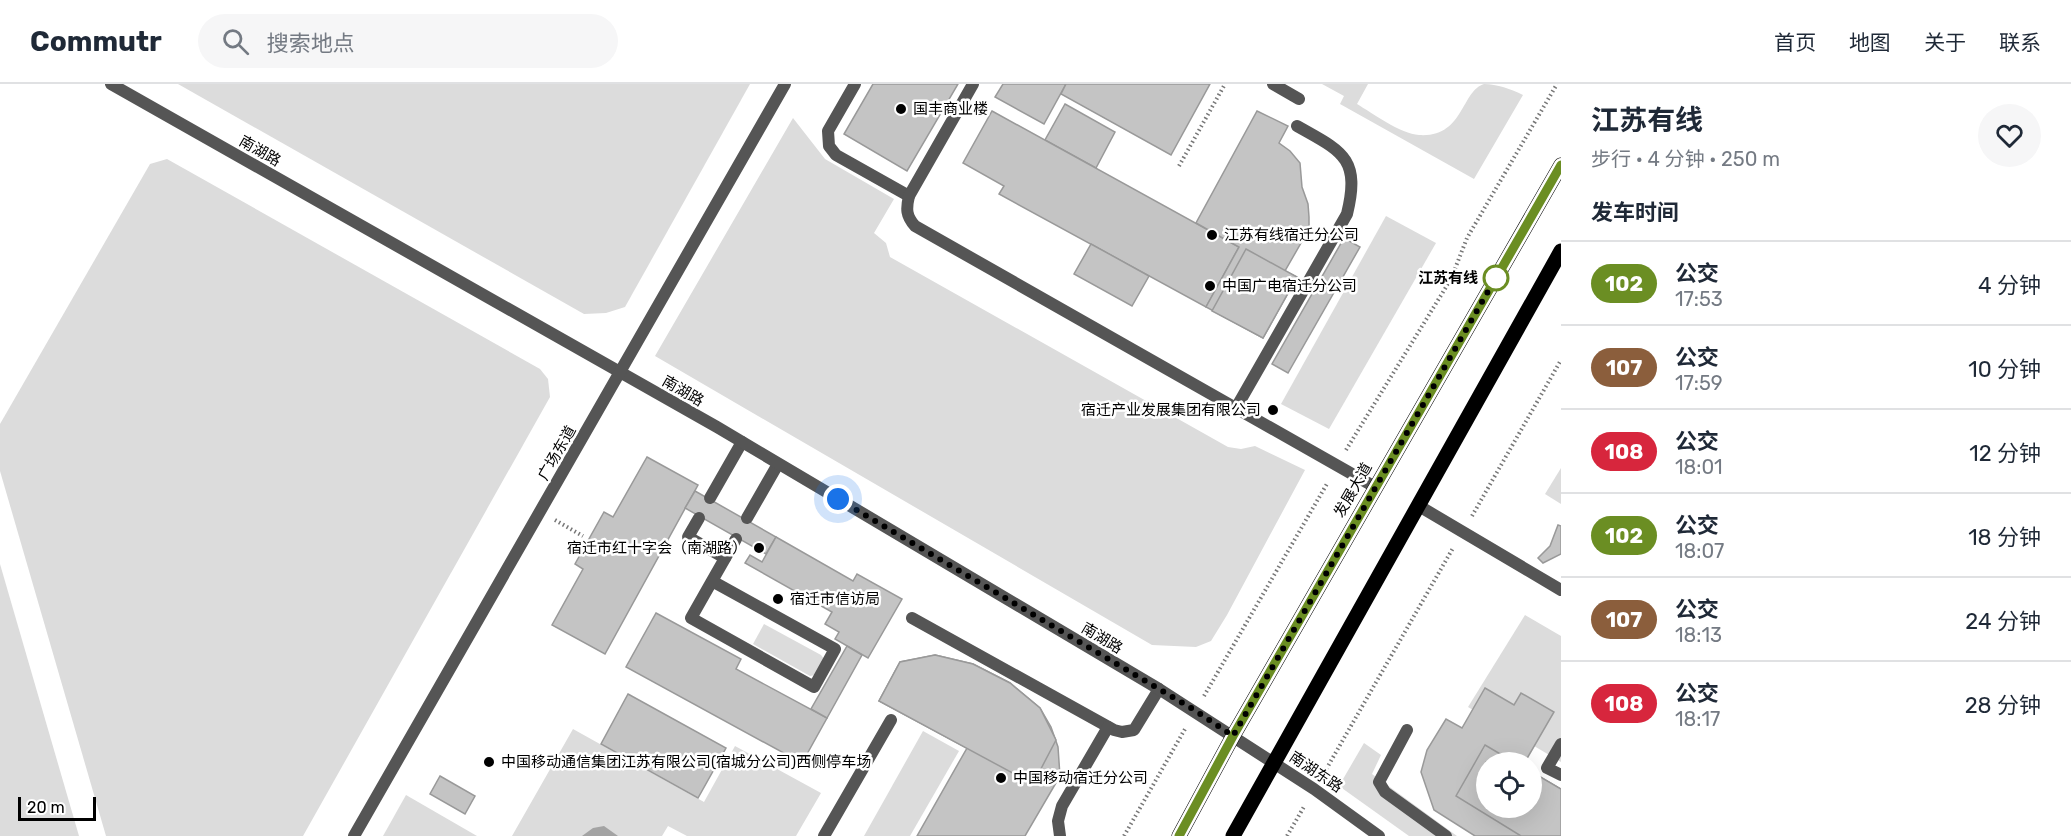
<!DOCTYPE html>
<html lang="zh">
<head>
<meta charset="utf-8">
<style>
	body { margin:0; font-family:Rubik,"Noto Sans SC",sans-serif; background:#f6f6f7; color:#1f2937; height:100vh; display:flex; flex-direction:column; font-size:22px; white-space:nowrap }
	* { box-sizing:border-box; margin:0 }
	p { font-size:20px; color:#747a83 }
	.icon { flex:none; width:33px; height:33px; fill:none; stroke:currentColor; stroke-width:2; stroke-linecap:round; stroke-linejoin:round }
	.map { position:relative; flex:1; overflow:hidden }
	.details { display:flex; flex-direction:column; background:#fff; width:510px }
	.details>* { flex:none }
	.badge { padding:0 12px; border-radius:20px; font-size:21px; line-height:39px }
	.fabs { position:absolute; left:1476px; top:668px; display:grid; gap:12px }
	.fabs a { display:grid; place-items:center; width:66px; height:66px; border-radius:50%; background:#fff; box-shadow:0 6px 24px #0002; font-size:30px }
	.scale { position:absolute; left:18px; bottom:15px; width:78px; box-sizing:border-box; padding-left:6px; border:3px solid #000; border-top:0; font-size:16px; line-height:21px; white-space:nowrap; color:#000; -webkit-text-stroke:4px #fff; paint-order:stroke }
	.you { position:absolute; width:30px; height:30px; margin:-15px; border:4px solid #fff; border-radius:50%; background:#1a73e8; box-shadow:0 0 0 9px #1a73e833 }
	.map>.badge { position:absolute; translate:-50% -50%; box-shadow:0 0 0 3px #fff }
	h2 { padding:0 30px; font-size:22px; line-height:54px }
	.round { display:grid; place-items:center; flex:none; width:63px; height:63px; border-radius:32px; background:#f6f6f7 }
	.head { display:flex; align-items:center; justify-content:space-between; height:102px; padding:0 30px }
	h1 { font-size:28px; font-weight:700; line-height:45px }
	ul { padding:0; list-style:none }
	li { display:flex; align-items:center; gap:18px; height:84px; padding:0 30px; border-top:2px solid #e0e1e3 }
	li div { flex:1 }
	li b { display:block; font-size:22px }
	li em { font-style:normal }
	li .badge { min-width:66px; font-weight:700; text-align:center }
	header { display:flex; align-items:center; gap:36px; box-sizing:border-box; height:84px; padding:0 30px; background:#fff; border-bottom:2px solid #e0e1e3 }
	header strong { font-size:28px }
	nav { display:flex; gap:33px; margin-inline-start:auto; font-size:21px }
	.search { width:420px; height:54px; background:#f6f6f7; display:flex; align-items:center; gap:15px; box-sizing:border-box; padding:0 21px; border-radius:33px; color:#747a83; font-size:22px }
	main { display:flex; flex:1; min-height:0 }
	.map>svg:first-child { display:block }
	.green { fill:#dcdcdc }
	.water { fill:#a3a3a3 }
	.building { fill:#c4c4c4; stroke:#999; stroke-width:1.5 }
	.lines { fill:none; stroke-linecap:round; stroke-linejoin:round }
	.path { stroke:#777; stroke-width:4; stroke-dasharray:1.5 3; stroke-linecap:butt }
	.service { stroke:#555; stroke-width:12 }
	.tertiary { stroke:#555; stroke-width:12 }
	.primary { stroke:#000; stroke-width:15 }
	.line-casing { stroke:#fff; stroke-width:14 }
	.line { stroke:#6b8e23; stroke-width:9 }
	.walk { stroke:#000; stroke-width:6; stroke-dasharray:0 10.8 }
	.poi-dot { fill:#000; stroke:#fff; stroke-width:2 }
	.stop-dot { fill:#fff; stroke:#6b8e23; stroke-width:3 }
	.labels { text-anchor:middle; dominant-baseline:central; stroke-width:5; stroke-linejoin:round; paint-order:stroke }
	.poi-label { font-size:15px; fill:#000; stroke:#fff; text-anchor:start }
	.street-label { font-size:15px; fill:#000; stroke:#fff }
	.stop-label { font-size:15px; font-weight:bold; fill:#000; stroke:#fff; text-anchor:end }
</style>
</head>
<body>
<header>
<strong>Commutr</strong>
<div class="search"><svg class="icon" aria-label="search" viewBox="0 0 24 24"><circle cx="10" cy="10" r="6"/><path d="M15 15l6 6"/></svg>搜索地点</div>
<nav><a>首页</a><a>地图</a><a>关于</a><a>联系</a></nav>
</header>
<main>
<div class="map">
<svg width="1561" height="752" viewBox="0 0 1561 752">
	<rect width="100%" height="100%" fill="#fff"/>
	<g class="green">
		<path d="M178,0h572l-125,223 -19,6 -22,1z"/>
		<path d="M1322,0h46l-11,20c15,9 44,30 62,31 45,3 42,-44 65,-51 13,0 27,5 39,11l-49,84 -134,-75 4,-8z"/>
		<path d="M793,34l32,41 69,40 -20,34 12,10 4,14 338,190 13,2 14,-3 50,24 -78,145 -16,26 -15,6 -44,-2 -497,-289z"/>
		<path d="M167,75l373,210 8,10 2,18 -247,439h-197l-106,-365v-47l150,-260z"/>
		<path d="M1386,132l50,27 -107,186 -48,-25z"/>
		<path d="M1561,384v36l-16,-10z"/>
		<path d="M0,480l79,272h-79z"/>
		<path d="M1525,531l36,21v126l-93,-55z"/>
		<path d="M764,540l57,31 3,4 -9,16 -5,1 -57,-32z"/>
		<path d="M573,645l131,73 31,-56 86,47 -25,43h-109l-19,-10 -6,10h-150z"/>
		<path d="M923,647l36,20 -49,85h-46z"/>
		<path d="M1364,659l17,12 -9,19 85,62h-48l-70,-50z"/>
		<path d="M406,711l71,41h-94z"/>
	</g>
	<path class="water" d="M604,742l14,10h-36l11,-8z"/>
	<g class="building">
		<path d="M873,0h85l-51,87 -63,-37z"/>
		<path d="M1003,0h63l-22,40 -49,-27z"/>
		<path d="M1066,0h144l-39,71 -110,-61z"/>
		<path d="M1065,20l50,28 -19,36 -51,-28z"/>
		<path d="M992,27l247,136 -33,60 -207,-113 5,-8 -41,-23z"/>
		<path d="M1257,27l31,15 -9,17 11,8 10,12 2,24 6,17 1,13v12l-24,42 12,6 -34,61 -57,-31 33,-60 -43,-24z"/>
		<path d="M1344,154l16,9 -72,126 -16,-9z"/>
		<path d="M1091,160l58,32 -17,30 -58,-32z"/>
		<path d="M1246,165l51,28 -34,61 -51,-27z"/>
		<path d="M647,373l51,28 -93,169 -53,-29 31,-56 -8,-5 29,-52 9,5z"/>
		<path d="M695,407l81,46 -10,17 -81,-46z"/>
		<path d="M1558,441l3,1v28l-18,9 -5,-5 12,-12z"/>
		<path d="M776,453l77,44 4,-7 45,25 -34,59 -33,-19 4,-7 -14,-8 7,-12 -87,-49 5,-8 12,7z"/>
		<path d="M656,529l85,46 -5,10 91,49 -25,45 -176,-96z"/>
		<path d="M847,562l15,9 -35,63 -16,-9z"/>
		<path d="M935,571l38,9 37,19 30,25 11,19 7,20 2,29 -35,60h-108l50,-88 -88,-47 21,-39z"/>
		<path d="M935,571l38,9 37,19 30,25 16,32 -23,44 -154,-83 21,-39z"/>
		<path d="M1485,604l29,17 7,-12 33,19 -29,50h-39v45h46v-35l29,17v47h-86l-41,-26 -13,-38 6,-22 19,-31 16,9z"/>
		<path d="M628,610l98,54 -28,50 -97,-54z"/>
		<path d="M1485,661l29,17h-28v45h46v-35l29,17v47h-40l-65,-40z"/>
		<path d="M440,692l35,20 -10,18 -35,-20z"/>
	</g>
	<g class="lines">
		<g class="path">
			<path d="M1179,82l46,-82"/>
			<path d="M1346,366l105,-171 16,-41 90,-154"/>
			<path d="M1472,432l89,-156"/>
			<path d="M555,436l28,16"/>
			<path d="M1204,612l124,-214"/>
			<path d="M1324,689l129,-225"/>
			<path d="M1124,752l61,-107"/>
			<path d="M1287,752l18,-31"/>
		</g>
		<g class="service">
			<path d="M855,0l-27,47 1,15 7,9 73,41"/>
			<path d="M973,0l-64,112c-3,13 -3,20 6,30l460,261"/>
			<path d="M1273,0l26,15"/>
			<path d="M1236,324l111,-194c14,-57 -6,-63 -50,-88"/>
			<path d="M710,414l32,-56"/>
			<path d="M1419,422l142,84"/>
			<path d="M699,434l-11,19 37,21"/>
			<path d="M747,434l31,-54"/>
			<path d="M712,497l-21,37 123,69 21,-38 -123,-68 24,-42"/>
			<path d="M912,534l202,112 8,2 12,-2 25,-41"/>
			<path d="M1407,646l-28,52 6,10 61,44"/>
			<path d="M1561,660l-14,24 14,7"/>
			<path d="M824,752l67,-116"/>
			<path d="M1060,752l-2,-15 4,-15 46,-79"/>
		</g>
		<g class="tertiary">
			<path d="M111,0l606,343 442,262 155,100 65,47"/>
			<path d="M354,752l431,-752"/>
		</g>
		<g class="primary">
			<path d="M1179,752l54,-100 328,-571"/>
			<path d="M1233,752l328,-585"/>
		</g>
	</g>
	<g class="lines">
		<defs>
			<path id="line" d="M1179,752l54,-100 328,-571"/>
		</defs>
		<use href="#line" class="line-casing"/>
		<use href="#line" class="line"/>
		<path class="walk" d="M838,415l358,212 37,25 265,-462 -2,4"/>
	</g>
	<g class="poi-dot">
		<circle cx="901" cy="25" r="6"/>
		<circle cx="1212" cy="151" r="6"/>
		<circle cx="1210" cy="202" r="6"/>
		<circle cx="1273" cy="326" r="6"/>
		<circle cx="759" cy="464" r="6"/>
		<circle cx="778" cy="515" r="6"/>
		<circle cx="489" cy="678" r="6"/>
		<circle cx="1001" cy="694" r="6"/>
	</g>
	<circle class="stop-dot" cx="1496" cy="194" r="12"/>
	<g class="labels">
		<g class="poi-label">
			<text x="913" y="25">国丰商业楼</text>
			<text x="1224" y="151">江苏有线宿迁分公司</text>
			<text x="1222" y="202">中国广电宿迁分公司</text>
			<text x="1261" y="326" text-anchor="end">宿迁产业发展集团有限公司</text>
			<text x="747" y="464" text-anchor="end">宿迁市红十字会（南湖路）</text>
			<text x="790" y="515">宿迁市信访局</text>
			<text x="501" y="678">中国移动通信集团江苏有限公司(宿城分公司)西侧停车场</text>
			<text x="1013" y="694">中国移动宿迁分公司</text>
		</g>
		<g class="street-label">
			<text transform="translate(260 67) rotate(30)">南湖路</text>
			<text transform="translate(683 307) rotate(30)">南湖路</text>
			<text transform="translate(557 369) rotate(-60)">广场东道</text>
			<text transform="translate(1353 406) rotate(-60)">发展大道</text>
			<text transform="translate(1102 554) rotate(31)">南湖路</text>
			<text transform="translate(1316 688) rotate(34)">南湖东路</text>
		</g>
		<g class="stop-label">
			<text x="1478" y="194">江苏有线</text>
		</g>
	</g>
</svg>
<div class="fabs">
<a><svg class="icon" aria-label="locate" viewBox="0 0 24 24"><circle cx="12" cy="12" r="6"/><path d="M12 2v4M12 18v4M2 12h4M18 12h4"/></svg></a>
</div>
<div class="scale">20 m</div>
<div class="you" style="left:838px;top:415px"></div>
</div>
<section class="details">
<div class="head"><div><h1>江苏有线</h1><p>步行 · 4 分钟 · 250 m</p></div><a class="round"><svg class="icon" aria-label="heart" viewBox="0 0 24 24"><path d="M12 20l-8-8c-3-5 5-10 8-4 3-6 11-1 8 4z"/></svg></a></div>
<h2>发车时间</h2>
<ul>
<li><span class="badge" style="background:#6b8e23;color:#fff">102</span><div><b>公交</b><p>17:53</p></div><em>4 分钟</em></li>
<li><span class="badge" style="background:#8b5e3c;color:#fff">107</span><div><b>公交</b><p>17:59</p></div><em>10 分钟</em></li>
<li><span class="badge" style="background:#d7263d;color:#fff">108</span><div><b>公交</b><p>18:01</p></div><em>12 分钟</em></li>
<li><span class="badge" style="background:#6b8e23;color:#fff">102</span><div><b>公交</b><p>18:07</p></div><em>18 分钟</em></li>
<li><span class="badge" style="background:#8b5e3c;color:#fff">107</span><div><b>公交</b><p>18:13</p></div><em>24 分钟</em></li>
<li><span class="badge" style="background:#d7263d;color:#fff">108</span><div><b>公交</b><p>18:17</p></div><em>28 分钟</em></li>
</ul>
</section>
</main>
</body>
</html>
